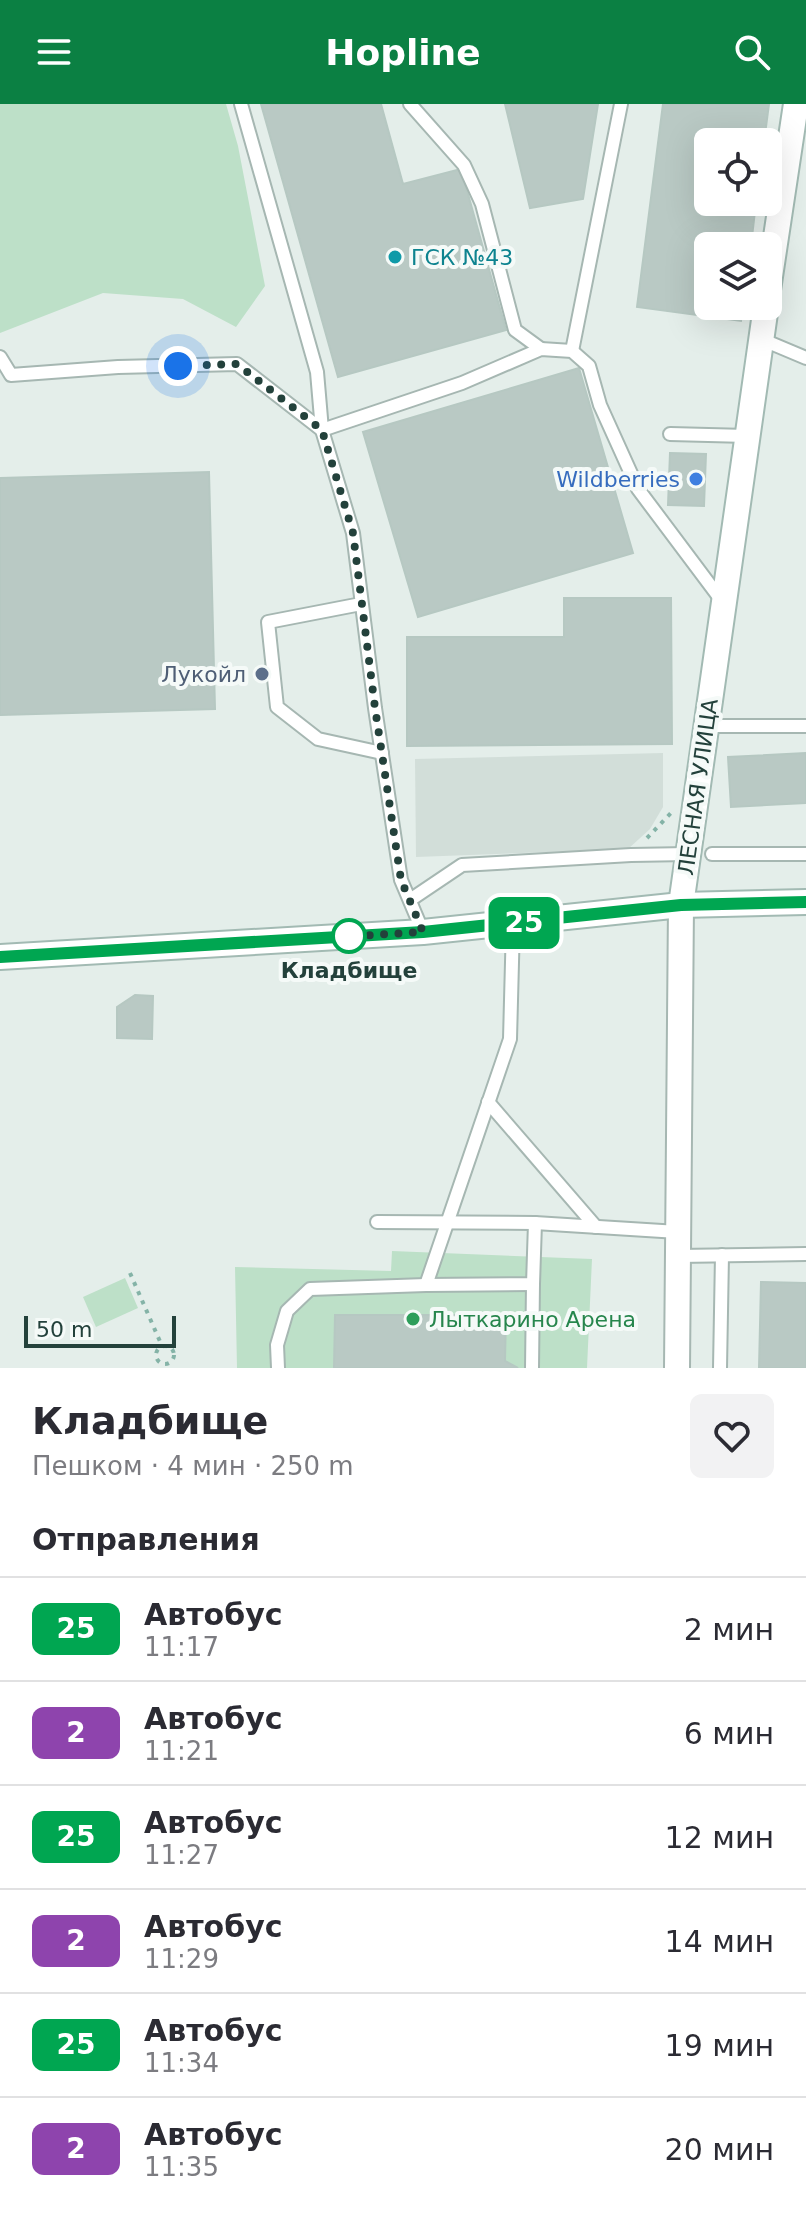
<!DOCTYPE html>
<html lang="ru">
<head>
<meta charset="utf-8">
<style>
	body { margin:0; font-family:"DejaVu Sans",sans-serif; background:#f2f2f3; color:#2b2b33; height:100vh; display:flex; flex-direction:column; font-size:30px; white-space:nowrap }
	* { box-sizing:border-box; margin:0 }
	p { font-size:26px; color:#7c7c81 }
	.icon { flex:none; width:44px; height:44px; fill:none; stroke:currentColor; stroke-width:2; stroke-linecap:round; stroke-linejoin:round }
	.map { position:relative; height:1264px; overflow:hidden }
	.sheet { display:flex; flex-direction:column; background:#fff; flex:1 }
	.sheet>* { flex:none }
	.badge { padding:0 16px; border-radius:12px; font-size:28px; line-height:52px }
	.fabs { position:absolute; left:694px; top:24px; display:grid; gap:16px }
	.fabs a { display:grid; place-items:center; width:88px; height:88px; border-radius:12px; background:#fff; box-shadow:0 8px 32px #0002; font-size:40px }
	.scale { position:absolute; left:24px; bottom:20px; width:152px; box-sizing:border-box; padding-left:8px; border:4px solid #23413b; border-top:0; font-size:22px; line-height:28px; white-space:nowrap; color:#23413b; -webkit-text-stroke:6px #f5faf8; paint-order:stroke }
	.you { position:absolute; width:40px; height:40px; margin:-20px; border:6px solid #fff; border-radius:50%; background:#1a73e8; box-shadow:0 0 0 12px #1a73e833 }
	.map>.badge { position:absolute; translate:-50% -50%; box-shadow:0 0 0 4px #fff }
	h2 { padding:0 32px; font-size:30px; line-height:72px }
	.round { display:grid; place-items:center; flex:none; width:84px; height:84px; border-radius:12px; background:#f2f2f3 }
	.head { display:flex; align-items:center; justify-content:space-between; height:136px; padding:0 32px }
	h1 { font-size:38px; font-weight:700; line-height:60px }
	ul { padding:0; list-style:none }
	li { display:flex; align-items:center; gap:24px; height:104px; padding:0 32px; border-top:2px solid #e1e1e2 }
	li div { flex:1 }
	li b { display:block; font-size:30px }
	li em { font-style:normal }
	li .badge { min-width:88px; font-weight:700; text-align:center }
	header { display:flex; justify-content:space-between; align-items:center; height:104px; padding:0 32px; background:#0b8043; color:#fff; font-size:36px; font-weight:700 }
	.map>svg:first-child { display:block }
	.built { fill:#d2ded9 }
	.green { fill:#bde0c8 }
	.building { fill:#b9c9c4; stroke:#b6c8c2; stroke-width:2 }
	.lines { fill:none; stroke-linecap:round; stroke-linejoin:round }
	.lane-casing { stroke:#a6b7b2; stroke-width:16 }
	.street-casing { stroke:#a6b7b2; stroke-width:28 }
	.secondary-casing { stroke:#a2bab3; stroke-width:28 }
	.path { stroke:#84b3a7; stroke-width:4; stroke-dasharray:4 6; stroke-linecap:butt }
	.lane { stroke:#fff; stroke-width:12 }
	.street { stroke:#fff; stroke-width:24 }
	.secondary { stroke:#fff; stroke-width:24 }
	.line-casing { stroke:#fff; stroke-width:18 }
	.line { stroke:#00a651; stroke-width:12 }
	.walk { stroke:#23413b; stroke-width:8; stroke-dasharray:0 14.4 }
	.culture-dot { fill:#0f9aa8; stroke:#f5faf8; stroke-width:3 }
	.shop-dot { fill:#3f7fe0; stroke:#f5faf8; stroke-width:3 }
	.service-dot { fill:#5c6f8a; stroke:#f5faf8; stroke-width:3 }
	.stop-dot { fill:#fff; stroke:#00a651; stroke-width:4 }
	.leisure-dot { fill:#2e9e5b; stroke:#f5faf8; stroke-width:3 }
	.labels { text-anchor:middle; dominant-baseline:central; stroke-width:8; stroke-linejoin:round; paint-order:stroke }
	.culture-label { font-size:22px; fill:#0d838f; stroke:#f5faf8; text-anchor:start }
	.shop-label { font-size:22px; fill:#366cbe; stroke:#f5faf8; text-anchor:end }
	.service-label { font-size:22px; fill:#4e5e75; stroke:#f5faf8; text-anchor:end }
	.street-label { font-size:22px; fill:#23413b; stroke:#f5faf8 }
	.stop-label { font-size:22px; font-weight:bold; fill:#23413b; stroke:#f5faf8 }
	.leisure-label { font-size:22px; fill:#27864d; stroke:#f5faf8; text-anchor:start }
</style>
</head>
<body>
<header><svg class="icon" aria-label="menu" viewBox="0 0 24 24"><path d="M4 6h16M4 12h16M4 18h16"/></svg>Hopline<svg class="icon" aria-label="search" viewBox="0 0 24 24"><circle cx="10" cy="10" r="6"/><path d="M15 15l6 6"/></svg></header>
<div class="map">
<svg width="806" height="1264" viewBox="0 0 806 1264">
	<rect width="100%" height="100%" fill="#e4eeea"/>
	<path class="built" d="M663,649v54l-13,22 -22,20 -212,8 -1,-98z"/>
	<g class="green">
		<path d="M0,0h226l12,42 27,140 -29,41 -53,-28 -80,-6 -103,40z"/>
		<path d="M392,1147l200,8 -5,109h-350l-2,-101 156,4z"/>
		<path d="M125,1174l13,30 -42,19 -13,-30z"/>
	</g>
	<g class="building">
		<path d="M261,0h120l22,80 58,-15 45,161 -168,47z"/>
		<path d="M505,0h93l-15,95 -53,9z"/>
		<path d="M663,0h106l-5,38h-56v60h48l-5,44h-43v60h35l-2,15 -104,-14z"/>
		<path d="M579,264l54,185 -215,64 -55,-185z"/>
		<path d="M670,349l36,1 -2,52 -36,-1z"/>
		<path d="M209,368l6,237 -215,6v-237z"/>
		<path d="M564,494h107l1,146 -265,2v-109h157z"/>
		<path d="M806,649v50l-75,4 -3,-50z"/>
		<path d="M135,891l18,1 -1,43 -35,-1v-31z"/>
		<path d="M761,1178l45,1v85h-47z"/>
		<path d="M335,1211h171l-1,46 13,7h-184z"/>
	</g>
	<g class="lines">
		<defs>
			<g id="lane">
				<path d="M241,0l76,268 5,58 31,103 22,175 26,172 22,52"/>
				<path d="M410,0l54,61 18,39 33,126 26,19"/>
				<path d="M761,235l45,19"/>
				<path d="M572,247l49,-247"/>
				<path d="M0,253l11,18 107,-8 119,-3 85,66"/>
				<path d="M322,326l140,-47 79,-34 31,2 17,15 11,39 38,84 84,112"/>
				<path d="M670,330l77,2"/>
				<path d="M361,500l-93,18 9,85 41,32 64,14"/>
				<path d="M706,622h100"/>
				<path d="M712,750h94"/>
				<path d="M410,796l52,-35 169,-10 57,-1"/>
				<path d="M513,820l-3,115 -84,246 107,-1 2,-61"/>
				<path d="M488,998l108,125"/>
				<path d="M377,1118l158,1 143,9"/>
				<path d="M678,1152l128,-2"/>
				<path d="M278,1264l-1,-23 10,-34 23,-22 116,-4"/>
				<path d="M532,1264l1,-84"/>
				<path d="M720,1264l2,-113"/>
			</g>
			<path id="street" d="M677,1264l4,-463"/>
			<g id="secondary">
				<path d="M768,186l28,-186"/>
				<path d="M681,801l85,-599"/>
				<path d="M0,853l423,-25 258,-27 125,-3"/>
			</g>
		</defs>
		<use href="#lane" class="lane-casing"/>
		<use href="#street" class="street-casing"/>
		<use href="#secondary" class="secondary-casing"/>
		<g class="path">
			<path d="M647,734l24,-25"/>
			<path d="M130,1169l32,73"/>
			<circle cx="165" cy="1251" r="9"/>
		</g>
		<use href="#lane" class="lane"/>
		<use href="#street" class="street"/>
		<use href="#secondary" class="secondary"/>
	</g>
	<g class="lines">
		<defs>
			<path id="line" d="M0,853l423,-25 258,-27 125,-3"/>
		</defs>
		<use href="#line" class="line-casing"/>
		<use href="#line" class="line"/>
		<path class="walk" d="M178,262l59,-2 85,66 31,103 22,175 26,172 22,52 -83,5 9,-1"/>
	</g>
	<circle class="culture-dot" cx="395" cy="153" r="8"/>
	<circle class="shop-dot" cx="696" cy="375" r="8"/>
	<circle class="service-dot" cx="262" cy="570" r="8"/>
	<circle class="stop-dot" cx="349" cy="832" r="16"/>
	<circle class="leisure-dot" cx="413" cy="1215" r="8"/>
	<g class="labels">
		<g class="culture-label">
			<text x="411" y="153">ГСК №43</text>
		</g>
		<g class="shop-label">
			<text x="680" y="375">Wildberries</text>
		</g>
		<g class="service-label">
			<text x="246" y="570">Лукойл</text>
		</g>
		<g class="street-label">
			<text transform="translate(698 683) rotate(-82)">ЛЕСНАЯ УЛИЦА</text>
		</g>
		<g class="stop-label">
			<text x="349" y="866">Кладбище</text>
		</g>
		<g class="leisure-label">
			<text x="429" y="1215">Лыткарино Арена</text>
		</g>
	</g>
</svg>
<div class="fabs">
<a><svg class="icon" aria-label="locate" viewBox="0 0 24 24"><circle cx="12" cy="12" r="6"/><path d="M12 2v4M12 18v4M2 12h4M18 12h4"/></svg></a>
<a><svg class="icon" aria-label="layers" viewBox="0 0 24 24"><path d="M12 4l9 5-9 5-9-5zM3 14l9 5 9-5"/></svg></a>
</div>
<div class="scale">50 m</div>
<div class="you" style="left:178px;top:262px"></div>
<b class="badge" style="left:524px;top:819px;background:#00a651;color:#fff">25</b>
</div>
<section class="sheet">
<div class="head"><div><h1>Кладбище</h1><p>Пешком · 4 мин · 250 m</p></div><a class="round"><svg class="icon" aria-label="heart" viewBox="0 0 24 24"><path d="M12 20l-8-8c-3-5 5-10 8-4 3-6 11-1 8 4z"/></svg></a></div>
<h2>Отправления</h2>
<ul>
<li><span class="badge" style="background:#00a651;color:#fff">25</span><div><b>Автобус</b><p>11:17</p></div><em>2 мин</em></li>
<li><span class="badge" style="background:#8e44ad;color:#fff">2</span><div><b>Автобус</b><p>11:21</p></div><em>6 мин</em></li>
<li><span class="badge" style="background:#00a651;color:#fff">25</span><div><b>Автобус</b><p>11:27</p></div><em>12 мин</em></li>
<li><span class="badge" style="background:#8e44ad;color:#fff">2</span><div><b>Автобус</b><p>11:29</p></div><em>14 мин</em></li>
<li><span class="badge" style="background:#00a651;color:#fff">25</span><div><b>Автобус</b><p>11:34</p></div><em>19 мин</em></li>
<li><span class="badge" style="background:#8e44ad;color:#fff">2</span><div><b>Автобус</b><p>11:35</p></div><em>20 мин</em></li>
</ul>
</section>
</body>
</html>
